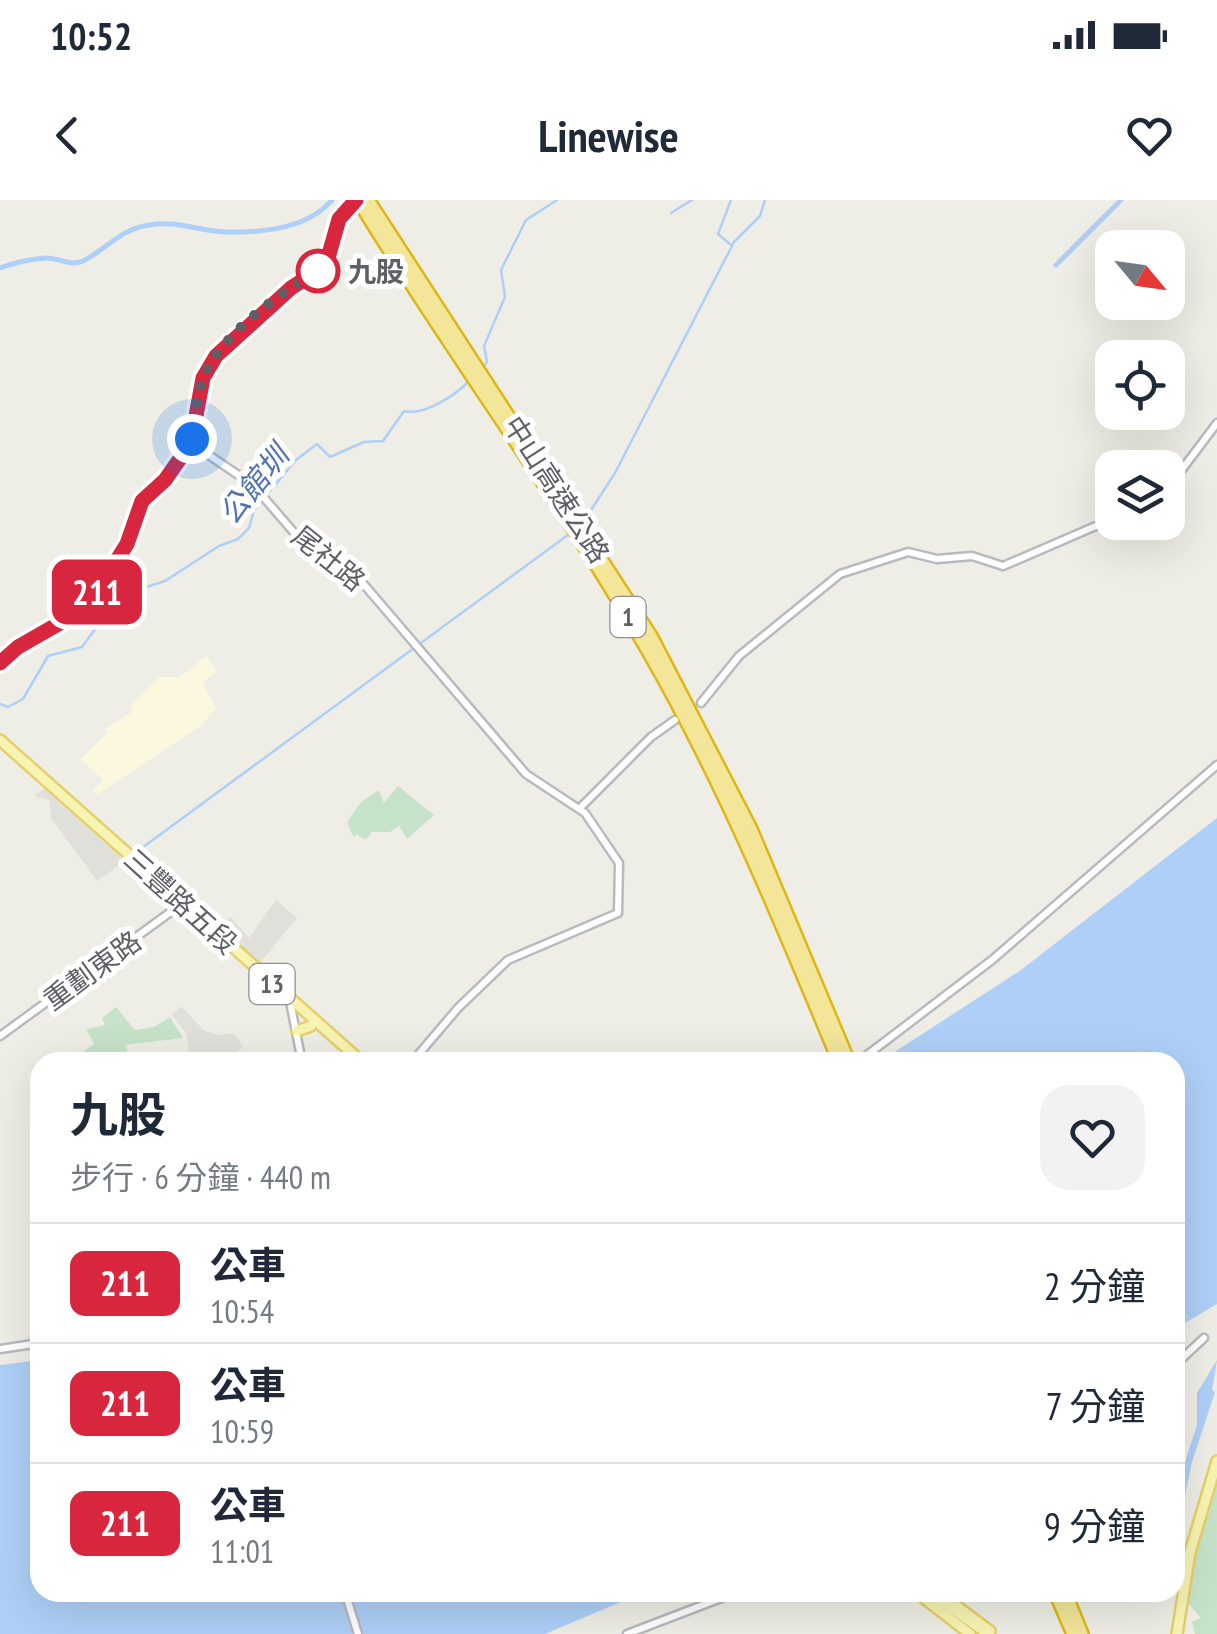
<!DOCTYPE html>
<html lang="zh-TW">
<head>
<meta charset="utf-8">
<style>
	body { margin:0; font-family:"PT Sans Narrow","Noto Sans TC",sans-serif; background:#f2f2f3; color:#1f2937; height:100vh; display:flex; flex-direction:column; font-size:38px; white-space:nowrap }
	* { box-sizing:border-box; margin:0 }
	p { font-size:32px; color:#747a83 }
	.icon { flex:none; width:55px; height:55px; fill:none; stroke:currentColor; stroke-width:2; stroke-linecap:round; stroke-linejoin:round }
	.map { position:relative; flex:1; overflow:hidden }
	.details { position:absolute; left:30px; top:852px; width:1155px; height:550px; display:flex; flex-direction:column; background:#fff; border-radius:30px; box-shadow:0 10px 40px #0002 }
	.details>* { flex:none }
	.badge { padding:0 20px; border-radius:15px; font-size:35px; line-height:65px }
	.needle { width:65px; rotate:119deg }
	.buttons { position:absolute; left:1095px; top:30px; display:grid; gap:20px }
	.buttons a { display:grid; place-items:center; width:90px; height:90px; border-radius:20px; background:#fff; box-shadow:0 10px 40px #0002; font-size:50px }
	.you { position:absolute; width:50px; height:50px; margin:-25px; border:8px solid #fff; border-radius:50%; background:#1a73e8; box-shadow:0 0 0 15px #1a73e833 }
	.map>.badge { position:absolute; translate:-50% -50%; box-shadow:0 0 0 5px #fff }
	.round { display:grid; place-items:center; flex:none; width:105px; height:105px; border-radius:30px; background:#f2f2f3 }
	.headline { display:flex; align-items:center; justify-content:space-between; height:170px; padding:0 40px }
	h1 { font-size:48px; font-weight:700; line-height:75px }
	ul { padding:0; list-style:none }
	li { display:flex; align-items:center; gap:30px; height:120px; padding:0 40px; border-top:2px solid #e0e1e3 }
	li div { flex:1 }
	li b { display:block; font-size:38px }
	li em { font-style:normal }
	li .badge { min-width:110px; font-weight:700; text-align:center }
	.status { display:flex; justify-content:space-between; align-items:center; height:70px; padding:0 50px; background:#fff; direction:ltr }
	.status svg { height:28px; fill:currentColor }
	header { display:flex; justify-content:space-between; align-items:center; height:130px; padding:0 40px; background:#fff; font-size:45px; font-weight:700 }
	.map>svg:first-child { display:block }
	.commercial { fill:#fbf8df }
	.industrial { fill:#e1dfda }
	.green { fill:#c6e3c9 }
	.water { fill:#aecff7 }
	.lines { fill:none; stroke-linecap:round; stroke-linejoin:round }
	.stream { stroke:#aecff7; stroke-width:2.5 }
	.canal { stroke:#aecff7; stroke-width:5 }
	.minor-casing { stroke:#b8babf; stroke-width:11 }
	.major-casing { stroke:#e4d06a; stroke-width:14 }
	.highway-casing { stroke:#deb717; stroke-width:16 }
	.minor { stroke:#fff; stroke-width:6 }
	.major { stroke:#f7f4b3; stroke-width:9 }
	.highway { stroke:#f3e699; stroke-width:11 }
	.line-casing { stroke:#fff; stroke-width:22 }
	.line { stroke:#d7263d; stroke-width:15 }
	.walk { stroke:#5e6065; stroke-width:10; stroke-dasharray:0 18 }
	.stop-dot { fill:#fff; stroke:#d7263d; stroke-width:5 }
	.labels { text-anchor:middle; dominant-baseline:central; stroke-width:10; stroke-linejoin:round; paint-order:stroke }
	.shield { fill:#fff; stroke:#8e9093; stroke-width:2.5 }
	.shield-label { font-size:25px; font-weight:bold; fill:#5e6065 }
	.stop-label { font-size:28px; font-weight:bold; fill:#5e6065; stroke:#fff; text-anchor:start }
	.street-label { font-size:28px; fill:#5e6065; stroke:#fff }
	.water-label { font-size:30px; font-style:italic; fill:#5073b0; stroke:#fff }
</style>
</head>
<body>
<div class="status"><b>10:52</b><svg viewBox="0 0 49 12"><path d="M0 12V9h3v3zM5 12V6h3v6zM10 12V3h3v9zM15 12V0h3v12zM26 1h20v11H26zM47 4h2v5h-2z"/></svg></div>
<header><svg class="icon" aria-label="back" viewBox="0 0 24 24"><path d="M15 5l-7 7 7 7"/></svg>Linewise<svg class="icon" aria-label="heart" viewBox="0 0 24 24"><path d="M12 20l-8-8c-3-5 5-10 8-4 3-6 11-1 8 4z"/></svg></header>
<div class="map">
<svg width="1217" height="1434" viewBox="0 0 1217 1434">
	<rect width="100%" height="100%" fill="#efeee6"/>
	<path class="commercial" d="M206,456l11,15 -14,12 13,25 -14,17 -104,69 -5,-3 10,-11 -23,-21 28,-27 -2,-4 26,-16 -1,-6 27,-29h22z"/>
	<g class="industrial">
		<path d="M44,589l81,72 -28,20 -46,-63 -2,-18 -15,-4z"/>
		<path d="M276,700l21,18 -38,46 -46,-37 18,-10 18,21z"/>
		<path d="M181,806l22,24 14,5 17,-2 9,14 -18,15h-59l23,-9 -2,-18 -15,-20z"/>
	</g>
	<g class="green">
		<path d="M398,586l36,29 -27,24 -8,-13 -9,6h-18l-6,8 -10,-6 -2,4 -7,-16 14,-20 18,-12 5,13z"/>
		<path d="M116,807l19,23 19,-3 16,-10 13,21 -58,7 6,16 -6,1h-57l26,-18 -8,-15 19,-4 -3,-7z"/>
		<path d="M1217,1272v162h-22l-3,-12 9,-4 -16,-18z"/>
	</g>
	<g class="water">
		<path d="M1217,618v486l-42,25v-267h-296l142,-92z"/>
		<path d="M40,1160v232l602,1 -97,41h-545v-269z"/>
		<path d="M1217,1160l-5,30 3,2 -23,70 -17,82v-51l22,-68v-32z"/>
	</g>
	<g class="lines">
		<g class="stream">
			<path d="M671,13l21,-13"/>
			<path d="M731,45l-13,-11 13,-34"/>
			<path d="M481,169l6,-7 -3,-16 21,-49 -4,-27 25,-50 31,-20"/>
			<path d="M582,324l33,-51 119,-231 26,-26 5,-16"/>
			<path d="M0,504l8,3 15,-8 25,-43 34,-9 25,-34 24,-21 34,-11 54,-35 19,-7 11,-11 5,-18 42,-50 21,-16 13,13 34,-15 19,-1 21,-30c20,5 50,-15 64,-29"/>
			<path d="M135,653l437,-321"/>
		</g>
		<g class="canal">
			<path d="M1056,65l65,-65"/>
			<path d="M0,68c14,-5 31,-9 45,-10 13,-1 25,9 38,3 24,-12 37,-32 66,-36 29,-5 49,6 76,7 36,1 83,-3 107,-32"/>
		</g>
		<defs>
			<g id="minor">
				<path d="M191,243l62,42 56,65 36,14 10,10 171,200 59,39 34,50 -1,50 -110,47 -50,48 -46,54"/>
				<path d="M1168,288l49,-65"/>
				<path d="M0,463l18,-16 56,-32 19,-17 34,-55 15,-42 23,-21 26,-37 8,-51 17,-36 75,-68 35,-23 13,-46 17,-19"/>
				<path d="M701,503l38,-47 101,-82 68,-22 29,7 35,-3 31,10 109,-47"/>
				<path d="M580,608l71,-71 24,-17"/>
				<path d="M290,802l12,60"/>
				<path d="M0,836l183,-133"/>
				<path d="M858,862l134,-102 225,-195"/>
				<path d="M0,1149l40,-6"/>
				<path d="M1175,1165l29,-27"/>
				<path d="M345,1392l13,42"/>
				<path d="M627,1434l110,-42"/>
			</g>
			<g id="major">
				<path d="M0,540l362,322"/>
				<path d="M297,831l14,-5"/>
				<path d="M916,1392l54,42"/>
				<path d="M929,1392l59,42"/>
				<path d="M938,1392l52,39"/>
				<path d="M1177,1434l13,-82 27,-91"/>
			</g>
			<g id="highway">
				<path d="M358,0c93,153 201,296 290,451 76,132 133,271 191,411"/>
				<path d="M368,0l283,436 100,193 98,233"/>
				<path d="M1055,1392l18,42"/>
				<path d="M1065,1392l17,42"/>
			</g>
		</defs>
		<use href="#minor" class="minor-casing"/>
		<use href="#major" class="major-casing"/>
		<use href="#highway" class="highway-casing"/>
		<use href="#minor" class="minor"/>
		<use href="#major" class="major"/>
		<use href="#highway" class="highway"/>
	</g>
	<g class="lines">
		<defs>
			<path id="line" d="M0,463l18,-16 56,-32 19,-17 34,-54 15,-43 23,-21 26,-37 12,-65 13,-22 75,-68 35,-23 13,-46 17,-19"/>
		</defs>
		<use href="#line" class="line-casing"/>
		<use href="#line" class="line"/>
		<path class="walk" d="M192,239c2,-19 4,-42 11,-61 19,-46 77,-85 119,-109l-4,2"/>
	</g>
	<circle class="stop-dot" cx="318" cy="71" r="20"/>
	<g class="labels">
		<g class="shield">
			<rect x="610.5" y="397" width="35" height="40" rx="8"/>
			<rect x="249.5" y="764" width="45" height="40" rx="8"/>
		</g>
		<g class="shield-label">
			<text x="628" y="417">1</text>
			<text x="272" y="784">13</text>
		</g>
		<g class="stop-label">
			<text x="348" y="71">九股</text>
		</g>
		<g class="street-label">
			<text transform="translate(557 289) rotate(57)">中山高速公路</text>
			<text transform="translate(329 358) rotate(39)">尾社路</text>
			<text transform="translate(181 701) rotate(42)">三豐路五段</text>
			<text transform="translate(92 770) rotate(-36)">重劃東路</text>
		</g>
		<g class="water-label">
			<text transform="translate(253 284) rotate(-51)">公館圳</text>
		</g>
	</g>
</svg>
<div class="buttons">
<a><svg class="needle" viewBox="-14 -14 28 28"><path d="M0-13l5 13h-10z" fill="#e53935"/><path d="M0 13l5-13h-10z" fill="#747a83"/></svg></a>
<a><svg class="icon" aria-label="locate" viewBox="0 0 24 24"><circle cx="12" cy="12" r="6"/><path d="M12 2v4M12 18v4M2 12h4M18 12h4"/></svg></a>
<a><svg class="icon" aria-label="layers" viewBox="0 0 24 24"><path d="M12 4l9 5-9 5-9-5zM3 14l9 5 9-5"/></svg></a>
</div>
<div class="you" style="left:192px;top:239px"></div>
<b class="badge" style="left:97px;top:392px;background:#d7263d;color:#fff">211</b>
<section class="details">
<div class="headline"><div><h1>九股</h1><p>步行 · 6 分鐘 · 440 m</p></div><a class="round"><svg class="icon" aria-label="heart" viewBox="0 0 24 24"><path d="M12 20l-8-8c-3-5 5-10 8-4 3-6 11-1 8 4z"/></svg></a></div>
<ul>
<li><span class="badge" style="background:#d7263d;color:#fff">211</span><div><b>公車</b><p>10:54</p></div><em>2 分鐘</em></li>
<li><span class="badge" style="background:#d7263d;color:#fff">211</span><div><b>公車</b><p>10:59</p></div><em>7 分鐘</em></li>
<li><span class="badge" style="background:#d7263d;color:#fff">211</span><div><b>公車</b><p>11:01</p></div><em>9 分鐘</em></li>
</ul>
</section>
</div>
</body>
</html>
